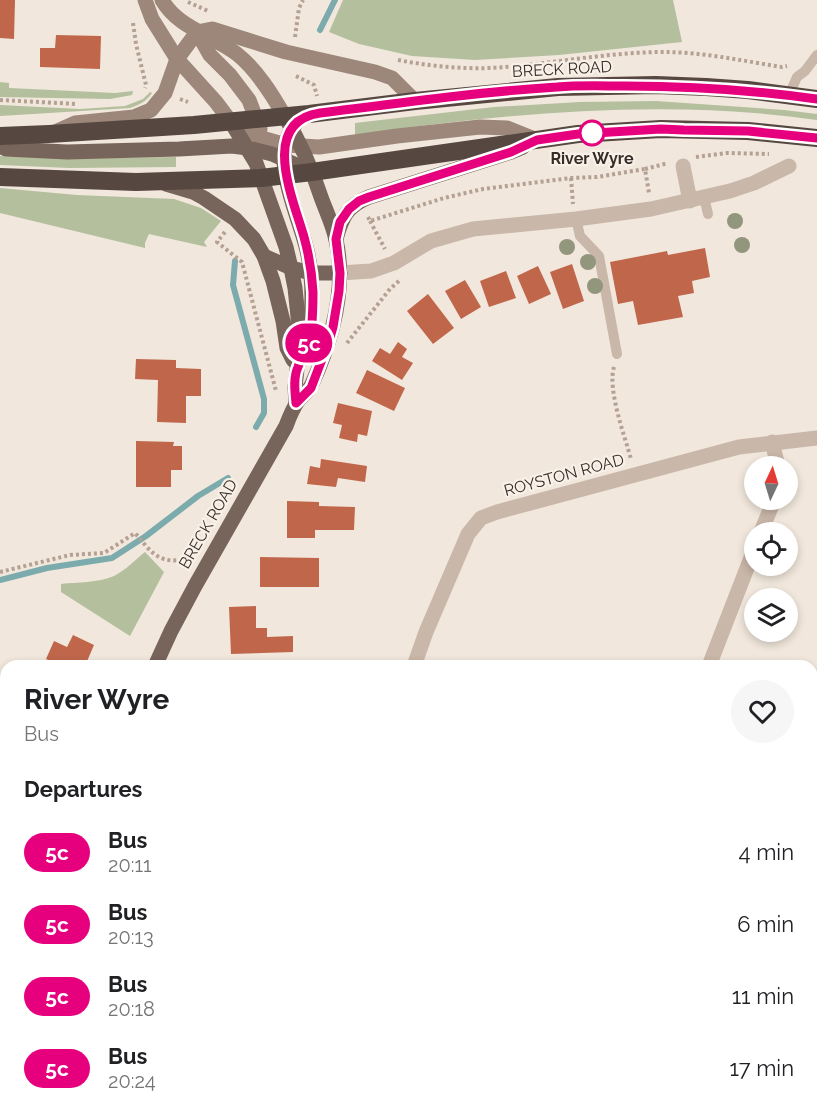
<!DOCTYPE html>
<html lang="en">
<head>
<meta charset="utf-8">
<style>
	body { margin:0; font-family:Raleway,sans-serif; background:#f6f6f6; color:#202124; height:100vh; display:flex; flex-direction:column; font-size:22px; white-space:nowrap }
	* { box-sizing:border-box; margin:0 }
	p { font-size:20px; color:#757577 }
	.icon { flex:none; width:33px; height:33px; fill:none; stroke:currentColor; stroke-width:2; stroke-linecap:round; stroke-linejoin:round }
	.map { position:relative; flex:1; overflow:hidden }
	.panel { position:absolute; left:0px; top:660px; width:818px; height:458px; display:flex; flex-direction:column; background:#fff; border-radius:18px 18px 0 0; box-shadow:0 3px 9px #0003 }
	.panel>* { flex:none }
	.badge { padding:0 12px; border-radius:20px; font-size:21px; line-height:39px }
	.needle { width:39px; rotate:4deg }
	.buttons { position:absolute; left:744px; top:456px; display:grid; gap:12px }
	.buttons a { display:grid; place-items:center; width:54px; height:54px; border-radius:50%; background:#fff; box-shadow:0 3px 9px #0003; font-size:30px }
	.map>.badge { position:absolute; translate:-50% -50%; box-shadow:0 0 0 3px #fff }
	h2 { padding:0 24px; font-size:22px; line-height:54px }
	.round { display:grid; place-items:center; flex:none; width:63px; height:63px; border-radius:32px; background:#f6f6f6 }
	.summary { display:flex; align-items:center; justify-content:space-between; height:102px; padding:0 24px }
	h1 { font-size:28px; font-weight:700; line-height:45px }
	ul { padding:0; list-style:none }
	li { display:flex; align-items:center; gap:18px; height:72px; padding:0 24px }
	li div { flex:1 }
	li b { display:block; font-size:22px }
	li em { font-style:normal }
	li .badge { min-width:66px; font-weight:700; text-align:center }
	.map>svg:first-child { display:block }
	.green { fill:#b4bf9d }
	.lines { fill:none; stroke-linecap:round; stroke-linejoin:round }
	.stream { stroke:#7cabad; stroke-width:6 }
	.building { fill:#c0674b }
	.path { stroke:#b4a193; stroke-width:4; stroke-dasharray:3 3; stroke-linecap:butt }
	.lane { stroke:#c9b7a9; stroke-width:10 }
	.street { stroke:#c9b7a9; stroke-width:15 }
	.secondary { stroke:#9c877a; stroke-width:15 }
	.primary { stroke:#77645a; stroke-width:15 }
	.highway { stroke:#564740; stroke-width:18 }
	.tree { fill:#92967c }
	.line-casing { stroke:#fff; stroke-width:14 }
	.line { stroke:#e6007e; stroke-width:9 }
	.stop-dot { fill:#fff; stroke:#e6007e; stroke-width:3 }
	.labels { text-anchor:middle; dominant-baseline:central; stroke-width:4.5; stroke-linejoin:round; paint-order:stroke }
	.street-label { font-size:16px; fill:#362d28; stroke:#f9f1e8 }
	.stop-label { font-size:16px; font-weight:bold; fill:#362d28; stroke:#f9f1e8 }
</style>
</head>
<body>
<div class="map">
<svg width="817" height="1117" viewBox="0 0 817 1117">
	<rect width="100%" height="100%" fill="#f1e7dc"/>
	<g class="green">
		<path d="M343,0h330l9,42 -123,13 -84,5 -63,-4 -53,-12 -30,-12z"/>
		<path d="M0,82l9,1v5l106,5 18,-2 -1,4 -22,4 -110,-2z"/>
		<path d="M150,92l2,1c-5,8 -13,12 -22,15l-130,8v-11l80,4 45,-3 18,-7z"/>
		<path d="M656,101l128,9 33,4v6c-154,-22 -309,-7 -462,15v-12l139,-16 86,-5z"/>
		<path d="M0,156l89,2 87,-1v10l-107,1 -69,-3z"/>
		<path d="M0,188l77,7 97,4 27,9 20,13 -17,21 3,5 -58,-13 -4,9v5l-145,-35z"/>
		<path d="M145,552l19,20 -34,64 -69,-44v-8c16,-2 37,-1 53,-8 12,-6 21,-16 31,-24z"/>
		<path d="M495,1112h258l-2,5h-256z"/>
	</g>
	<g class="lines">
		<g class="stream">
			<path d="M320,30l15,-30"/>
			<path d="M235,261l-2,24 31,114v14l-8,14"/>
			<path d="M0,580l47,-12 65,-10 34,-22 52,-40 30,-18"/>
			<path d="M812,875l5,-6"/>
			<path d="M812,977l5,16"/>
			<path d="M815,1117l2,-7"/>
		</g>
	</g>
	<g class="building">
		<path d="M0,0h15l-1,39 -14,-1z"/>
		<path d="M56,35l45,1 -1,33 -60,-2v-19h15z"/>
		<path d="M705,248l5,29 -18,4 2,12 -16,3 5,21 -45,8 -5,-24 -15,3 -8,-42 57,-11 1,4z"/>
		<path d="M572,264l12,37 -21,8 -13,-37z"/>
		<path d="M538,266l13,28 -22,10 -12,-28z"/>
		<path d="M506,271l10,27 -27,9 -9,-26z"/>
		<path d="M465,280l16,27 -20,12 -16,-28z"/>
		<path d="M428,294l26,34 -21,16 -26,-33z"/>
		<path d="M398,342l9,7 -5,8 11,6 -11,17 -30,-19 8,-13 10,6z"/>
		<path d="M136,359l40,1v8l25,1v27h-15v27l-29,-1 1,-42 -23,-1z"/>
		<path d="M367,370l38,18 -11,23 -38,-18z"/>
		<path d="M338,403l34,8 -5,25 -9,-2 -1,8 -18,-4 3,-13 -9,-2z"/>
		<path d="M136,441l38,1 -1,4h9v24h-11v17h-35z"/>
		<path d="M321,459l46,7 -2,16 -27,-4 -2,9 -29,-3 3,-18 10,2z"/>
		<path d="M287,501l32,1v4l36,1 -1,23h-39v8h-28z"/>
		<path d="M260,557l59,1v29h-59z"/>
		<path d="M256,606v22h11v9l26,-1v16l-62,2 -2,-47z"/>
		<path d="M73,635l21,10 -9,21h-23l-16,-7 8,-18 13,6z"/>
		<path d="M0,951l6,1v16l-6,-1z"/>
		<path d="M0,987l6,3v15l-4,9 -2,-1z"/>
	</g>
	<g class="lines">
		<g class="path">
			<path d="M188,2l20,9"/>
			<path d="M133,23l3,21 10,41 -1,3"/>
			<path d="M295,37l4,-29 4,-8"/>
			<path d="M398,60c31,6 61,9 92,8 58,-3 115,-16 174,-16 38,0 80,9 118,15l5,-1"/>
			<path d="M296,76l18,9 3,11"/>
			<path d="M180,99l8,3"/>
			<path d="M0,100l77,4"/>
			<path d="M696,157l31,-4 42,1"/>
			<path d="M645,169l23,-6"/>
			<path d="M571,178l2,26"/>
			<path d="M368,217l2,4 74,-23 39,-9 88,-11 26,-1 48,-8 4,24"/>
			<path d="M370,221l15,28"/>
			<path d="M225,232l-8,10 25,20 34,129"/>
			<path d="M347,343l43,-54 10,-9"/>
			<path d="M614,367c-7,22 11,70 17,92"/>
			<path d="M0,572l70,-17 34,-2 31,-20c13,15 22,30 43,27 5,-1 11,-3 14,-3"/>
			<path d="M812,855l5,-4"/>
			<path d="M790,1112v5"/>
		</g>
		<g class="lane">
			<path d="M789,95l8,-18 8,-6 12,-16"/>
			<path d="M704,197l4,17"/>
			<path d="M576,219l4,17 19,20 18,98"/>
		</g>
		<g class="street">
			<path d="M683,166l7,35"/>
			<path d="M340,273l31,-2 23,-8 37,-22 42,-12 103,-10 75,-10 79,-18 24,-8 35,-17"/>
			<path d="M772,442l6,24"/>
			<path d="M761,532l13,-32"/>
			<path d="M414,666l12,-34 42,-98 13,-16 16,-6 242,-65 78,-9"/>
			<path d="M709,666l45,-116"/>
			<path d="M109,1112l7,5"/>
		</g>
		<g class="secondary">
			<path d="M145,0l7,19 25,40 39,43 15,20 31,16 24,7 33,2 78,-11 83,-9 27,1 30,12"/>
			<path d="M162,0c16,28 50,35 75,54 20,16 35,40 48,63"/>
			<path d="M197,32l13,23 20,20 19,25 11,29"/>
			<path d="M57,131l18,-8 59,-6 17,-7 14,-17 12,-34 20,-27 15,-3 74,23 89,20 17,6 23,23"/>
		</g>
		<g class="primary">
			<path d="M231,122l25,41 30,84 5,21 4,20 3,29 -1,52 -2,18 1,16"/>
			<path d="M296,123c-30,35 5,94 12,132 5,25 5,49 2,74 0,5 0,12 -2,18 -2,5 -6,11 -9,16"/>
			<path d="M0,146l6,3 61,3 112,-3 53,-3 16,2 24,6 40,18"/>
			<path d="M166,184l27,8 11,6 31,21 19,20 10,17 9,25 10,40 4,27 6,12"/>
			<path d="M336,239c6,-22 11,-33 33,-42l142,-45 12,-5"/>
			<path d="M264,256l27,12 20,5h29"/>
			<path d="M155,666l16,-35 24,-45 91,-160c3,-8 7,-18 12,-25 5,-6 11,-10 14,-17 20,-44 35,-95 24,-144 -3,-15 -10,-29 -15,-43 -9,-28 -21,-55 -36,-80"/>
			<path d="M0,1116l6,-8"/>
		</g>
		<g class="highway">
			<path d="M0,136l49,-2 145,-9 115,-11 106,-13 143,-14 98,-2 50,2 42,3 69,9"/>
			<path d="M0,177l136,5 125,-4 51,-6 266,-38 83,-5 87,2 69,7"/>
		</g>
	</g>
	<g class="tree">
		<circle cx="735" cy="221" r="8"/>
		<circle cx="742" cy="245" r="8"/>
		<circle cx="567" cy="247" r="8"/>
		<circle cx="588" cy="262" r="8"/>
		<circle cx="595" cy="286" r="8"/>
	</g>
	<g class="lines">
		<defs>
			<path id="line" d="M817,99c-64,-9 -127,-13 -192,-13 -22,0 -46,-1 -68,1 -79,5 -158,16 -237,26 -62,9 -26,88 -16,124 5,18 8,37 9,55 0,14 -1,42 -5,54 -2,8 -8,14 -10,21 -5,11 -3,25 -2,36l15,-15 18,-47 4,-14 6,-36 1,-18 -4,-34 4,-17 9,-13 10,-8 10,-4 142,-45 26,-12 41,-6 83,-5 23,1 64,1 69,7"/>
		</defs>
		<use href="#line" class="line-casing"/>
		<use href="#line" class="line"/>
	</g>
	<circle class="stop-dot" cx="592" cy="133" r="12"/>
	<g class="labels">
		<g class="street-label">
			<text transform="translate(562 69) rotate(-3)">BRECK ROAD</text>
			<text transform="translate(564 475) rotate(-15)">ROYSTON ROAD</text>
			<text transform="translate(208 524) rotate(-60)">BRECK ROAD</text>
		</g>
		<g class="stop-label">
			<text x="592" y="158">River Wyre</text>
		</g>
	</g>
</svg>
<div class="buttons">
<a><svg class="needle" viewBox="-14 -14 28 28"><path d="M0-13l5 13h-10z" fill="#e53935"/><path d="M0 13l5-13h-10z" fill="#757577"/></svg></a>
<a><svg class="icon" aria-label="locate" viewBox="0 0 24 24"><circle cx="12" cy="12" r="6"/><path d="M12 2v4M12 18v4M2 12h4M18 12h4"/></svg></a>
<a><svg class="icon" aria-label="layers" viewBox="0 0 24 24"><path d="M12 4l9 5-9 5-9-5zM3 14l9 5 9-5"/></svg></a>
</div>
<b class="badge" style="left:309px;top:343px;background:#e6007e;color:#fff">5c</b>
<section class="panel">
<div class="summary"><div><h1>River Wyre</h1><p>Bus</p></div><a class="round"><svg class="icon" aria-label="heart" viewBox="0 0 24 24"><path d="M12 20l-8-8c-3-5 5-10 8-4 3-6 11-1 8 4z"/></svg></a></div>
<h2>Departures</h2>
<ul>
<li><span class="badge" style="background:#e6007e;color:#fff">5c</span><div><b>Bus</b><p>20:11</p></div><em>4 min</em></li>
<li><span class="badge" style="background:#e6007e;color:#fff">5c</span><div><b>Bus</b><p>20:13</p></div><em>6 min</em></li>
<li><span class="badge" style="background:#e6007e;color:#fff">5c</span><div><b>Bus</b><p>20:18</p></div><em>11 min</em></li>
<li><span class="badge" style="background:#e6007e;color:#fff">5c</span><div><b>Bus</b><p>20:24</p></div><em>17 min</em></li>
</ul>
</section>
</div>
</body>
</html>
